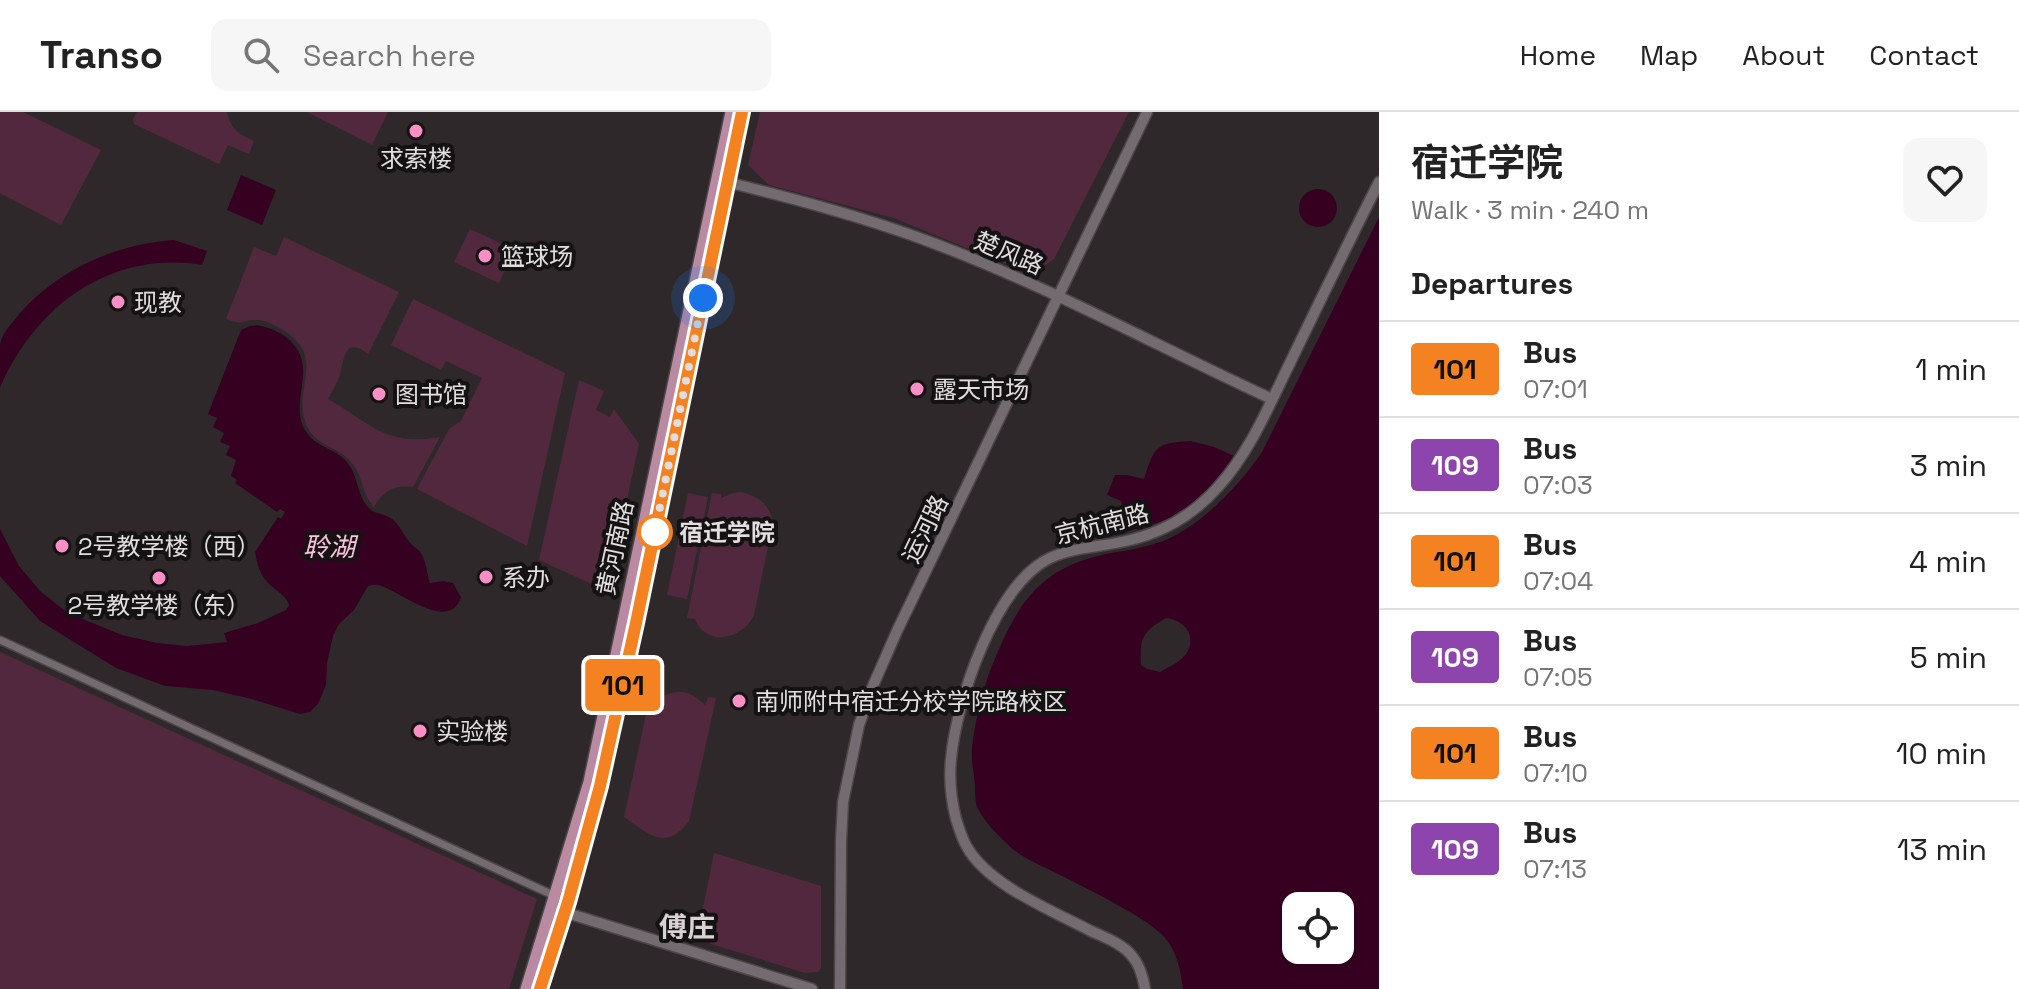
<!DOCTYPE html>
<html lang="en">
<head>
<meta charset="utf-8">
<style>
	body { margin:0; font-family:"Space Grotesk","Noto Sans SC",sans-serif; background:#f6f6f6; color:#222; height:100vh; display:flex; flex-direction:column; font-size:30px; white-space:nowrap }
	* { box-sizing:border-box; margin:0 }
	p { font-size:26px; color:#767676 }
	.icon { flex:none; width:44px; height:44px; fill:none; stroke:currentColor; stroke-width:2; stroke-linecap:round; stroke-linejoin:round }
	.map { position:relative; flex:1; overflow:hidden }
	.details { display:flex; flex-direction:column; background:#fff; width:640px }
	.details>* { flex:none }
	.badge { padding:0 16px; border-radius:6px; font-size:28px; line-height:52px }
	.tools { position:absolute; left:1282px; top:780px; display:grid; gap:16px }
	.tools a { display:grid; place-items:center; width:72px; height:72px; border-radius:16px; background:#fff; box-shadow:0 4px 12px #0003; font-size:40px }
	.you { position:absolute; width:40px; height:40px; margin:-20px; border:6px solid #fff; border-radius:50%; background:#1a73e8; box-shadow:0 0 0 12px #1a73e833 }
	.map>.badge { position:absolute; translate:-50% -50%; box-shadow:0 0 0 4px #fff }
	h2 { padding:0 32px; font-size:30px; line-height:72px }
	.round { display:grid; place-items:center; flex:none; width:84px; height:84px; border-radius:16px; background:#f6f6f6 }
	.overview { display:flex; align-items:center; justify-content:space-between; height:136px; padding:0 32px }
	h1 { font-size:38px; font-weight:700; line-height:60px }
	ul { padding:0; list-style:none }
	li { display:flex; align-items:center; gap:24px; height:96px; padding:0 32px; border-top:2px solid #e0e0e0 }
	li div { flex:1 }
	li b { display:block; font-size:30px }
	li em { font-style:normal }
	li .badge { min-width:88px; font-weight:700; text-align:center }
	header { display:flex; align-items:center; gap:48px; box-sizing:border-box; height:112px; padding:0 40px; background:#fff; border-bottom:2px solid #e0e0e0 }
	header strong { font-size:38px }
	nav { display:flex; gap:44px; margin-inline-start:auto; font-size:28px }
	.search { width:560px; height:72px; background:#f6f6f6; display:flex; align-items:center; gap:20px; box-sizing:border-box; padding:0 28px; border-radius:16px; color:#767676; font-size:30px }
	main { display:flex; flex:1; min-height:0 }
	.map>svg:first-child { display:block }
	.green { fill:#52283e }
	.water { fill:#360021; fill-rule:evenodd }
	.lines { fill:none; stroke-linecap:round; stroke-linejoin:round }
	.street-casing { stroke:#4c4649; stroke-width:10 }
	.secondary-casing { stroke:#4c4649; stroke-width:13 }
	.primary-casing { stroke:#4c4649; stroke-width:14 }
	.street { stroke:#736b6f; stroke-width:7 }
	.secondary { stroke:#736b6f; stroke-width:10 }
	.primary { stroke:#ba8aa2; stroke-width:11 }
	.line-casing { stroke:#fff; stroke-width:18 }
	.line { stroke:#f58220; stroke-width:12 }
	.walk { stroke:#e2dee0; stroke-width:8; stroke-dasharray:0 14.4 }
	.poi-dot { fill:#fa8fc6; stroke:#151213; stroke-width:3 }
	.stop-dot { fill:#fff; stroke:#f58220; stroke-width:4 }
	.labels { text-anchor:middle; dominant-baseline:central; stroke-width:8; stroke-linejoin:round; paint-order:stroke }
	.poi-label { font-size:24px; fill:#e2dee0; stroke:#151213; text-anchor:start }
	.street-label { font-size:24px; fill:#e2dee0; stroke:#151213 }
	.stop-label { font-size:24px; font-weight:bold; fill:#e2dee0; stroke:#151213; text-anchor:start }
	.water-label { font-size:26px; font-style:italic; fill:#fcc2dd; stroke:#151213 }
	.quarter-label { font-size:28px; font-weight:bold; fill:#dad1d5; stroke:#151213 }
</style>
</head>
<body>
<header>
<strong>Transo</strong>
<div class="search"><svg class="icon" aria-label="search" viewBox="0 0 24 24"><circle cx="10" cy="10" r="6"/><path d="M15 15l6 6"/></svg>Search here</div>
<nav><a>Home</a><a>Map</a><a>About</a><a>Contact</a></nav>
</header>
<main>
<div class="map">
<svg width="1379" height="877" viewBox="0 0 1379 877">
	<rect width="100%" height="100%" fill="#2f282b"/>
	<g class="green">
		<path d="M0,0h23l78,38 -40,75 -61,-32z"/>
		<path d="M137,0h90c4,18 12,22 27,29l-5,13 -21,-9 -9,19 -83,-39 -2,-1 -1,-5z"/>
		<path d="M307,0h81l-16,33z"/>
		<path d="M760,0h369l-75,147 -22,16 -138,-57 -125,-33 -21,-20z"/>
		<path d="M470,117l45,21 -16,33 -45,-21z"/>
		<path d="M284,125l115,55 -31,62c-23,-17 -23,2 -28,20 -2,8 -8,17 -12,25 42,24 58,48 112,38l-27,50c-19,-2 -29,3 -39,20 -12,-13 -11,-31 -22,-44 -17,-20 -40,-15 -48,-46 -8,-29 18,-58 -14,-82 -8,-7 -23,-15 -34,-15 -16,0 -11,6 -30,-1l28,-72 22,9z"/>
		<path d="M413,187l152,74 -38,173 -110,-57 32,-60 12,-8 21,-43 -36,-17 -5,9 -50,-25z"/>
		<path d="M579,268l25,11 -8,19 14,7 4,-8 25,35 -32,147 -68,-31z"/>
		<path d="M741,380c17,4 28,12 32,30l-19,93c-11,24 -48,33 -59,4l-8,-1 25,-125 9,1v4l12,-5z"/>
		<path d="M688,381l20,4 -21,102 -20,-4z"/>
		<path d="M0,540l537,247 -28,90h-509z"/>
		<path d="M651,579l9,1v6c17,-11 31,-7 45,7l3,-8 8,1 -27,123c-24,32 -41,12 -65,-4z"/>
		<path d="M714,741l107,33v82l-3,4 -13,1 -94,-29c-6,-5 -10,-9 -12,-16z"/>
	</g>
	<g class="water">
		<path d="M241,63l35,15 -14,35 -35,-15z"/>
		<circle cx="1318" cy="96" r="19"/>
		<path d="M1379,105v772h-196c-2,-16 -5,-32 -14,-46 -12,-18 -45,-34 -64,-45 -16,-8 -32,-17 -49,-25 -14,-7 -29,-13 -42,-23 -11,-9 -35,-33 -38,-47 -1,-5 -1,-12 -1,-18 -1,-11 -4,-24 -3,-36 2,-24 12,-65 22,-88 21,-51 42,-89 100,-104 27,-7 56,-8 82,-22 33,-18 65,-52 86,-83zM1166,506c18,2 32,18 20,36 -6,8 -17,13 -26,18l-13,-3 -6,-4c-2,-27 2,-34 25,-47zM1296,794h44v44h-44z"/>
		<path d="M174,128l33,11 -5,14c-91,-15 -167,41 -202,123 0,-14 0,-30 0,-44 2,-11 13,-22 20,-31 39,-44 96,-69 154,-73z"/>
		<path d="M257,213c15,3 27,8 37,20 23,27 -7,60 13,88 9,13 24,15 35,24 17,15 13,33 25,49 6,8 14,7 22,11 11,6 15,20 23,28 3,3 7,5 9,8 5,8 6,21 9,30l13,-2 10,2 8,14c-11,36 -60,-5 -80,-11 -5,-2 -7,-1 -13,0l-14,24 -15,14 -6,12 -6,27 -1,22 -8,19 -8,8 -10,2 -48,-15 -39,-9 -48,-4 -49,-18 -76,-47 -40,-45v-47l19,37 21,25 28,22 54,22 35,8 30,3 40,-4 -3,-9 34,-10 28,-13 3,-5c-4,-11 -12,-13 -20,-21 -9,-9 -12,-20 -14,-32l23,-35 3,2 4,-7 -5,-3 -3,3 -42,-29 2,-3 -6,-4 5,-16 -10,-5 4,-9 -10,-4 4,-9 -11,-6 4,-9 -9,-4 33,-84 9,-4z"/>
		<path d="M1191,329l23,6 20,9 2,3c-19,21 -39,47 -66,59 -13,6 -28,9 -42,13 -12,3 -25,7 -37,5l12,-21h11l8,-10 -1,-4 -14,-6 8,-20h12l17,4c11,-33 11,-36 47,-38z"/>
	</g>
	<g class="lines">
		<defs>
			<path id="street" d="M0,528l568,262"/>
			<g id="secondary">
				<path d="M722,69c71,17 143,36 211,62 117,44 226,104 339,156"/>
				<path d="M551,796l261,81"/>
				<path d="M840,877l1,-148 2,-39 16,-77 13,-37 25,-57 250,-519"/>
				<path d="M1145,877c-2,-12 -5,-24 -13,-33 -9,-12 -28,-19 -41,-25 -38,-20 -103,-46 -124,-84 -5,-8 -8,-19 -11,-28 -5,-20 -7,-41 -5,-60 5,-57 44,-175 99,-201 24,-11 50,-11 76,-17 37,-8 67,-26 92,-54 31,-34 50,-79 70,-120 30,-62 60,-124 91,-185"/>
			</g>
			<g id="primary">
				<path d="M526,877l63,-207 142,-670"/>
				<path d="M540,877l28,-87 32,-116 36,-163 106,-511"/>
			</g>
		</defs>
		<use href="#street" class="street-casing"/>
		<use href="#secondary" class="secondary-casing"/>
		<use href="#primary" class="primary-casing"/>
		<use href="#street" class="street"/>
		<use href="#secondary" class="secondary"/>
		<use href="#primary" class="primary"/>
	</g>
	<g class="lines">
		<defs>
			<path id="line" d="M540,877l28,-87 32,-116 36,-163 106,-511"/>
		</defs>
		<use href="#line" class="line-casing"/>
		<use href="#line" class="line"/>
		<path class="walk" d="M655,420l-2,9 50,-243"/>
	</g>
	<g class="poi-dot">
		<circle cx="416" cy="19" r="8"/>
		<circle cx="485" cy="144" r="8"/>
		<circle cx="118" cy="190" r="8"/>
		<circle cx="917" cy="277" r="8"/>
		<circle cx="379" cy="282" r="8"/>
		<circle cx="62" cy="434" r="8"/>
		<circle cx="486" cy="465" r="8"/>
		<circle cx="159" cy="466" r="8"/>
		<circle cx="739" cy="589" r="8"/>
		<circle cx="420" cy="619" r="8"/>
	</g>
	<circle class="stop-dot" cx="655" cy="420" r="16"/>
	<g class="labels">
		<g class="poi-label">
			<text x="416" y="46" text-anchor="middle">求索楼</text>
			<text x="501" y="144">篮球场</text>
			<text x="134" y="190">现教</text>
			<text x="933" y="277">露天市场</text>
			<text x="395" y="282">图书馆</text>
			<text x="78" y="434">2号教学楼（西）</text>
			<text x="502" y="465">系办</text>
			<text x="159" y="493" text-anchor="middle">2号教学楼（东）</text>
			<text x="755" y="589">南师附中宿迁分校学院路校区</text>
			<text x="436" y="619">实验楼</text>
		</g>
		<g class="street-label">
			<text transform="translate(1009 141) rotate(23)">楚风路</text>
			<text transform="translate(1102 412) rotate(-14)">京杭南路</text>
			<text transform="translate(925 417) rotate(-64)">运河路</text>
			<text transform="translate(615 436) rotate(-78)">黄河南路</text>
		</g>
		<g class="stop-label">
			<text x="679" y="420">宿迁学院</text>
		</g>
		<g class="water-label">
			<text x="329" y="435">聆湖</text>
		</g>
		<g class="quarter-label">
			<text x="687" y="815">傅庄</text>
		</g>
	</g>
</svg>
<div class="tools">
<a><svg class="icon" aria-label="locate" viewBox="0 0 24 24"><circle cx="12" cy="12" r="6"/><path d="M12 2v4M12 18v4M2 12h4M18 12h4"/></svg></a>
</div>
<div class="you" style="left:703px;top:186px"></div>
<b class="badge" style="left:623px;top:573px;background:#f58220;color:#111">101</b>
</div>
<section class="details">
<div class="overview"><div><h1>宿迁学院</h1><p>Walk · 3 min · 240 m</p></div><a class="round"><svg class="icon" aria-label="heart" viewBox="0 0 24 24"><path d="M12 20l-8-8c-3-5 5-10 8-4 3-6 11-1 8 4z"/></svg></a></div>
<h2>Departures</h2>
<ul>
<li><span class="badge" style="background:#f58220;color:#111">101</span><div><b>Bus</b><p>07:01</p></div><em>1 min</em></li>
<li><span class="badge" style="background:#8e44ad;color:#fff">109</span><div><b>Bus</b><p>07:03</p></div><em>3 min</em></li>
<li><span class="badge" style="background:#f58220;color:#111">101</span><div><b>Bus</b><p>07:04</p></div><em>4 min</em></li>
<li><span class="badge" style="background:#8e44ad;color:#fff">109</span><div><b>Bus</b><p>07:05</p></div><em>5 min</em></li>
<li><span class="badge" style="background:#f58220;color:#111">101</span><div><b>Bus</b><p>07:10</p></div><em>10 min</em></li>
<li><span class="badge" style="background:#8e44ad;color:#fff">109</span><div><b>Bus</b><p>07:13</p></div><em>13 min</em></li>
</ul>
</section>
</main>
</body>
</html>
